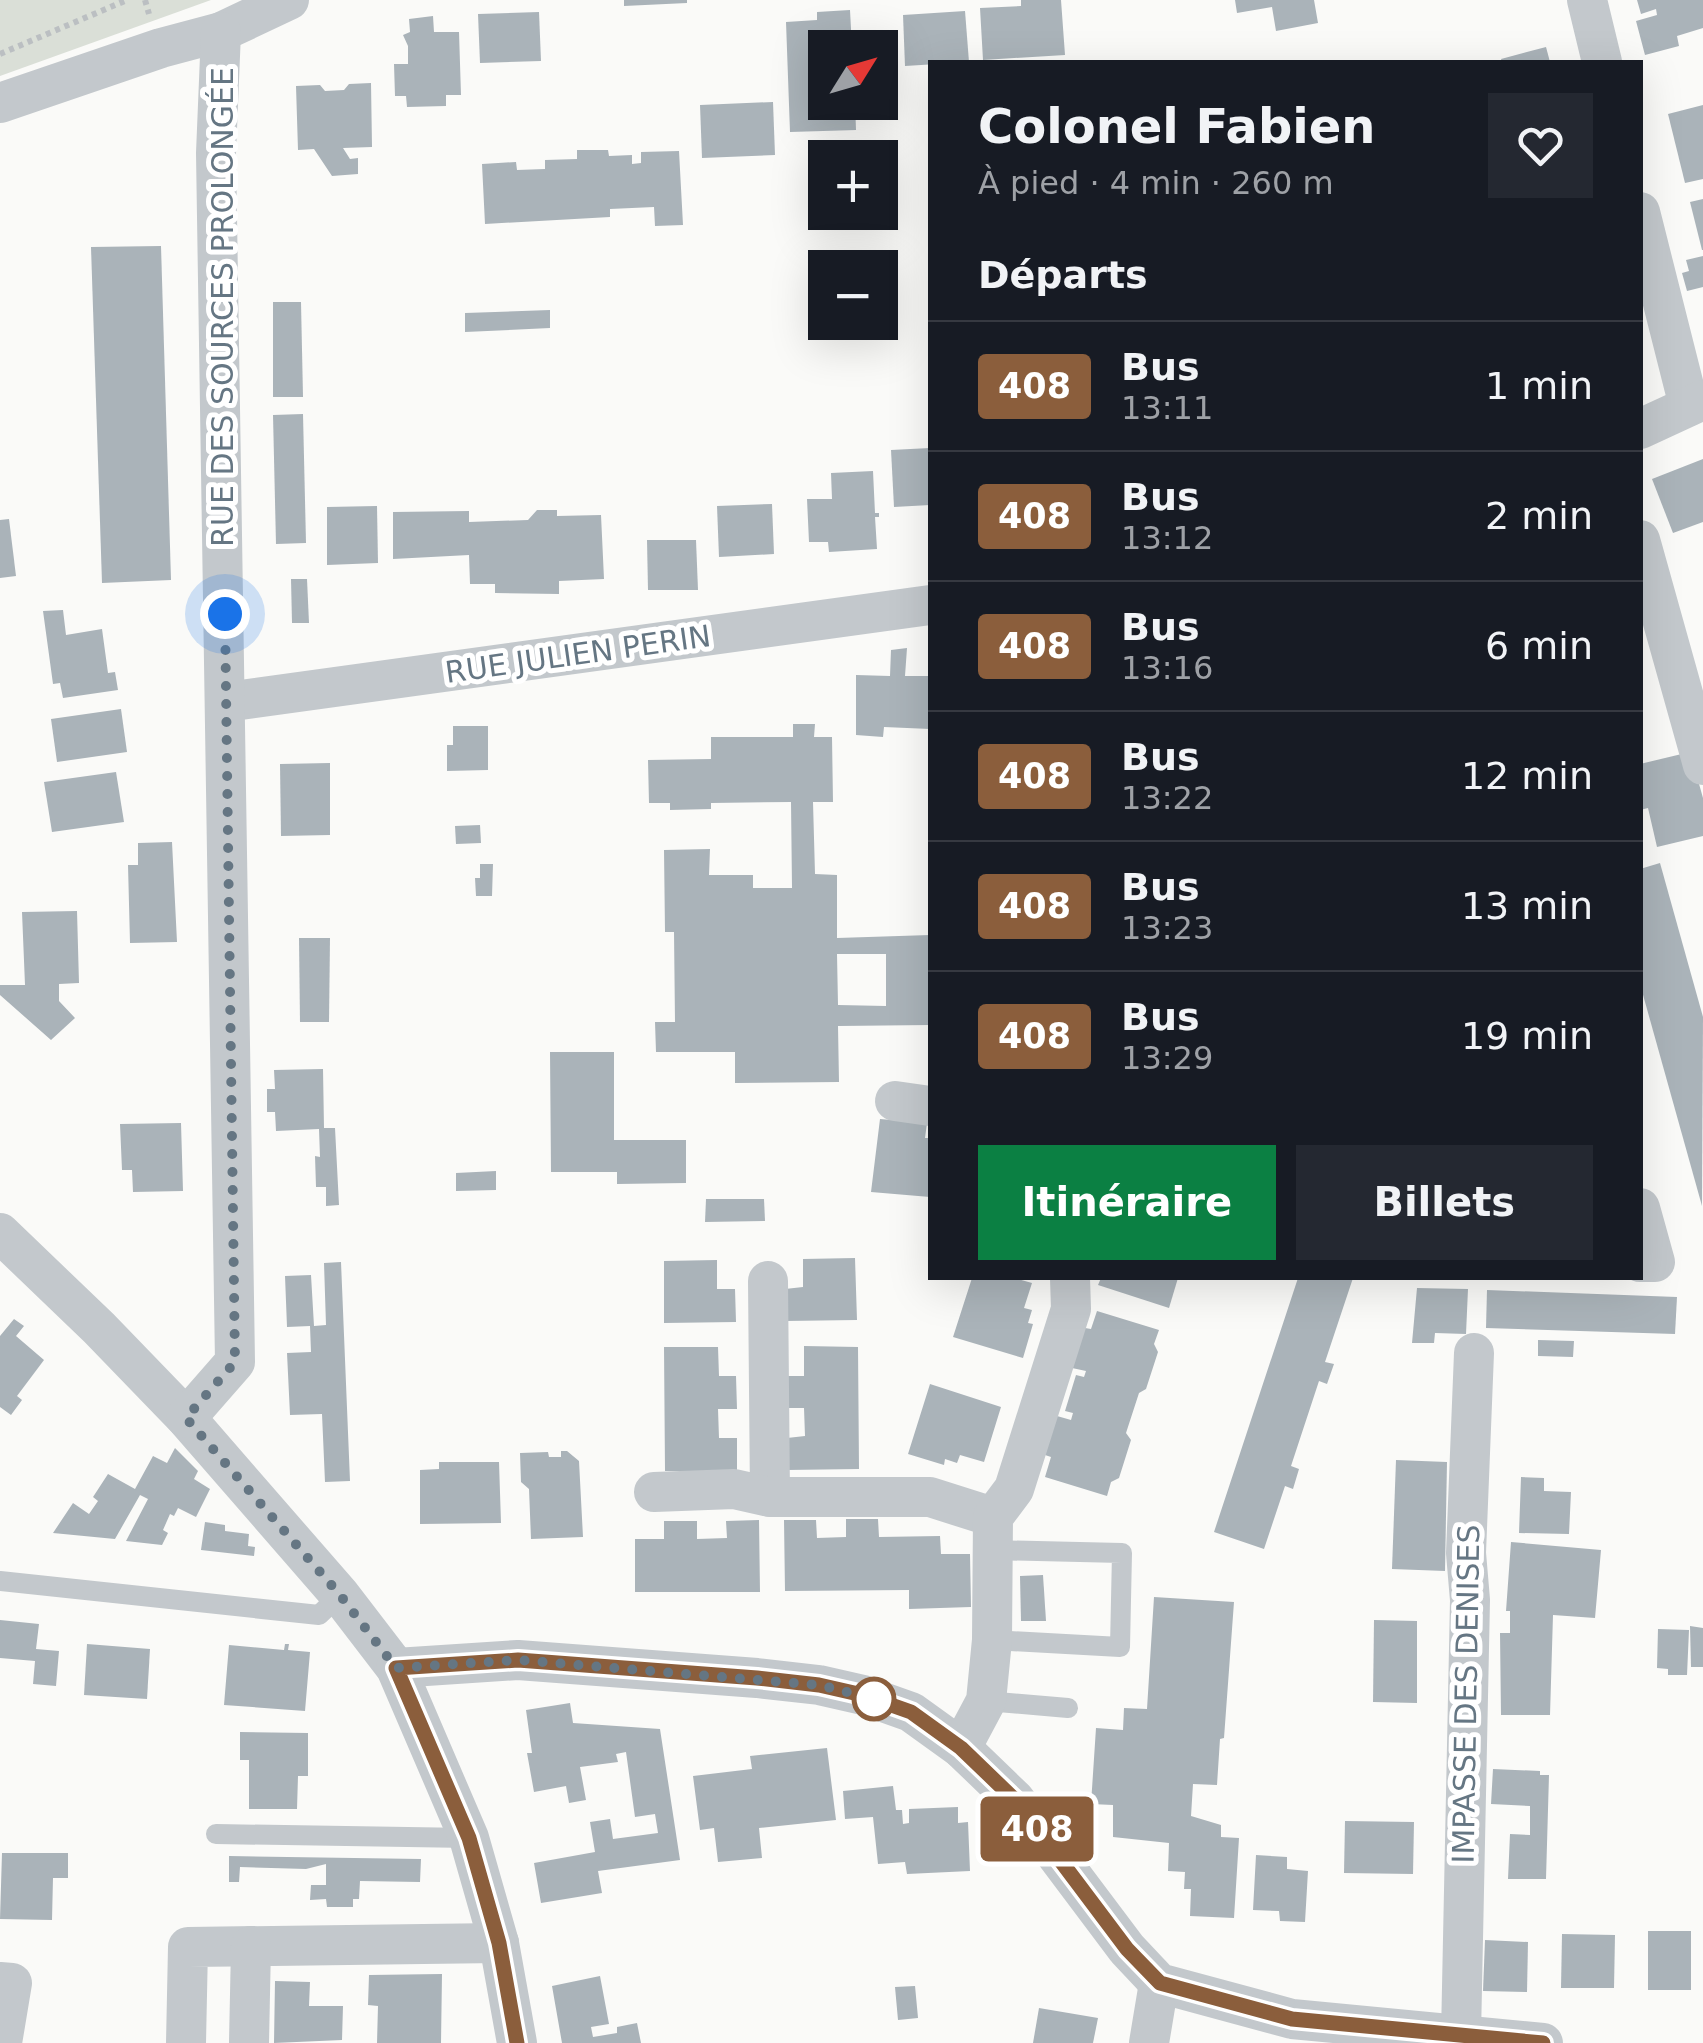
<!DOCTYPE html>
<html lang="fr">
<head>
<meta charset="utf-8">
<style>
	body { margin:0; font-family:"DejaVu Sans",sans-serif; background:#242831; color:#f1f3f6; height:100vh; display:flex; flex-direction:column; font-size:38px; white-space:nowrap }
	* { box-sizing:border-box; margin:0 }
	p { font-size:32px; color:#9ea1a6 }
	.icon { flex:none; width:55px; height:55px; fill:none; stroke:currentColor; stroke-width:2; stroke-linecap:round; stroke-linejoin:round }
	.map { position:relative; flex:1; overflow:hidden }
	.details { position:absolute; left:928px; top:60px; width:715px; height:1220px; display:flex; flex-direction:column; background:#171b24; border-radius:0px; box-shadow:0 10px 40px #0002 }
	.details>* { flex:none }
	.badge { padding:0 20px; border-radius:8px; font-size:35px; line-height:65px }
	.needle { width:65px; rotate:53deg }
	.buttons { position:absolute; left:808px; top:30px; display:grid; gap:20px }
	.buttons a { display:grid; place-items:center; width:90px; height:90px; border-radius:0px; background:#171b24; box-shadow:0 10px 40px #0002; font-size:50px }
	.you { position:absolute; width:50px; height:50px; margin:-25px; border:8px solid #fff; border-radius:50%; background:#1a73e8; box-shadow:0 0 0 15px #1a73e833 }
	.map>.badge { position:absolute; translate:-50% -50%; box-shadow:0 0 0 5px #fff }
	h2 { padding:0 50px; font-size:38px; line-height:90px }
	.round { display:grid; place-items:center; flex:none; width:105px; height:105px; border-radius:0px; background:#242831 }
	.summary { display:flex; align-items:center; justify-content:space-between; height:170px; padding:0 50px }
	h1 { font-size:48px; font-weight:600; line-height:75px }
	.primary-button { display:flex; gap:20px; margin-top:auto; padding:20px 50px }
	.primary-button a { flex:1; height:115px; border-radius:0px; background:#0b8043; color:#fff; font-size:40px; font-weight:600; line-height:115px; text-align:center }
	.primary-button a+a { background:#242831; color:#f1f3f6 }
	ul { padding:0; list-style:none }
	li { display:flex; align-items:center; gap:30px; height:130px; padding:0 50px; border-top:2px solid #363941 }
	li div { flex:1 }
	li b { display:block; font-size:38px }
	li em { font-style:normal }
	li .badge { min-width:110px; font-weight:700; text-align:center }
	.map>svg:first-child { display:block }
	.green { fill:#dadfd7 }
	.building { fill:#aab3b9; fill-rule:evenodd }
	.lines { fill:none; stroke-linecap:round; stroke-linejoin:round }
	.path { stroke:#bbbfc2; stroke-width:6; stroke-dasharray:5 5; stroke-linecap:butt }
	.lane { stroke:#c3c8cc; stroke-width:20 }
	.street { stroke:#c3c8cc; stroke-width:40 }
	.line-casing { stroke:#fff; stroke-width:22 }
	.line { stroke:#8b5e3c; stroke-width:15 }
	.walk { stroke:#657683; stroke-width:10; stroke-dasharray:0 18 }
	.stop-dot { fill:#fff; stroke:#8b5e3c; stroke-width:5 }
	.labels { text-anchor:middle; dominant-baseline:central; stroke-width:10; stroke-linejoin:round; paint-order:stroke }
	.street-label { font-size:30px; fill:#657683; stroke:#fff }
</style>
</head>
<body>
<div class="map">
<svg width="1703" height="2043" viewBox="0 0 1703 2043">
	<rect width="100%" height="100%" fill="#fafaf8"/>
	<path class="green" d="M0,0h211l-211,76z"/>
	<g class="building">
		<path d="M624,0h63v3l-63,3z"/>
		<path d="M1021,0h40l4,55 -82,5 -3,-52 41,-2z"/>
		<path d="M1235,0h79l4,23 -42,8 -4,-24 -35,6z"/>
		<path d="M1637,0h66v28l-26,8 2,10 -34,9 -9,-34 21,-6 -1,-6 -15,5z"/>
		<path d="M850,10l2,38h-27v54h30l1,28 -66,2 -4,-110 31,-2v-8z"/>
		<path d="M965,11l4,51 -64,4 -2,-51z"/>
		<path d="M539,12l2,49 -61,2 -2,-49z"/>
		<path d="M433,16l1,16h25l2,63h-15v11l-39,1 -1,-11h-11l-1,-32h14v-18l-5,-11 7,-3 -1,-13z"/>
		<path d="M1546,47l4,15h-48l-1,-3z"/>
		<path d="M371,83l1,64 -29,1 7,11 8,-1v16l-26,2 -18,-27 -16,1 -2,-64 24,-1 5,6 19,-1 5,-6z"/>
		<path d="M773,102l2,53 -73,3 -2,-53z"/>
		<path d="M1703,105v74l-18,4 -17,-69z"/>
		<path d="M577,150h31l1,6 23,-1v9l9,-1v-11l38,-1 4,74 -28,1 -1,-19 -44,2v8l-125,7 -3,-60 34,-2 1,8 28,-1v-9l32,-1z"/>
		<path d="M1703,199v51h-1l-12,-48z"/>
		<path d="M161,246l10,334 -69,3 -11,-336z"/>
		<path d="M1703,256v31l-16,4 -5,-18 7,-2 -3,-11z"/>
		<path d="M273,302h28l2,95h-30z"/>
		<path d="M550,310v18l-85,4v-19z"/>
		<path d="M303,414l3,129 -30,1 -3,-129z"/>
		<path d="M930,448v57l-36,2 -3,-57z"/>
		<path d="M1703,459v63l-30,11 -21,-54z"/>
		<path d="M873,471l2,42h4v4h-4l2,32 -48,3 -1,-10h-19l-2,-43h25l-1,-26z"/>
		<path d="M772,504l2,50 -55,3 -2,-51z"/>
		<path d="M377,506l1,57 -51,2v-58z"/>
		<path d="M537,510h20v6l44,-1 3,64 -45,2v13l-64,-1v-9h-25l-1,-29 -76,4v-47l76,-1v11l59,-2z"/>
		<path d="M9,519l7,57 -16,2v-58z"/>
		<path d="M647,540h49l2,50h-50z"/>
		<path d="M291,579h16l2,44h-17z"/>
		<path d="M63,610l3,25 36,-6 6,44 7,-1 3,18 -55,8 -3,-15 -7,1 -10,-73z"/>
		<path d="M907,648l-2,28h25v53l-46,-2 -1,10 -27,-2v-60l34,1 1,-26z"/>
		<path d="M121,709l6,43 -70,10 -6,-43z"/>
		<path d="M793,724h22l-1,13h18l1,65h-20l2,72 22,1v63l93,-3v90l-92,1 1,56 -104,1v-31h-79l-1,-30h20l-1,-90h-9l-1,-82 46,-1 -1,26h44v13h39l-1,-86 -80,1v6l-41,1v-7h-21l-1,-43 63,-1v-22h82zM837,954h49v52l-48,-1z"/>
		<path d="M453,726h35v44l-41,1v-26h6z"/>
		<path d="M1690,752l13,46v38l-46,11 -9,-39 -8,2v-46z"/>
		<path d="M330,763v72l-49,1 -1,-72z"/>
		<path d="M116,772l8,50 -72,10 -8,-50z"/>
		<path d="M480,825l1,18 -25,1 -1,-18z"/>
		<path d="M172,842l5,100 -47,1 -2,-78h10v-22z"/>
		<path d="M1660,863l43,154 -1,189 -62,-222v-115z"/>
		<path d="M480,864h13l-1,32h-16l-1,-18h5z"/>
		<path d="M77,911l2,72 -20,1v17l16,17 -24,22 -51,-45v-10h25l-3,-73z"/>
		<path d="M299,938h31l-1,84h-29z"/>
		<path d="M550,1052h64v88h72v43l-69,1v-12h-66z"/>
		<path d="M323,1069l1,59h11l4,77 -13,1v-19h-10l-1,-31 5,1 -1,-28 -43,2 -1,-19h-8v-23h8l-1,-19z"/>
		<path d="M880,1119l47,4 -2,15h5v59l-59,-5z"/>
		<path d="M181,1123l2,68 -50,1 -1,-22h-10l-2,-46z"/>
		<path d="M496,1171v19l-40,1v-18z"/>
		<path d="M706,1199h58l1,22 -60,1z"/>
		<path d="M855,1258l2,62 -72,1v-32l18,-2v-28z"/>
		<path d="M717,1260v29h18l1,33 -72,1v-62z"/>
		<path d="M341,1262l9,219 -25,1 -3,-68 -32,1 -3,-62 24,-1 -1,-26 -23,1 -2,-51 26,-1 3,51 12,-1 -2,-62z"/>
		<path d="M972,1278h42l18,5 -8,25 8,2 -4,13 5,1 -10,34 -70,-21z"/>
		<path d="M1101,1278h77l-9,30 -71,-23z"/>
		<path d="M1298,1278h55l-28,84 9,2 -7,20 -8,-3 -28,85 8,3 -6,20 -8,-3 -21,63 -50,-17z"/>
		<path d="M1417,1288l51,1 -2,45 -31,-1 -1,10h-22z"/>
		<path d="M1487,1290l190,7 -2,37 -189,-6z"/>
		<path d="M1097,1311l62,19 -5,14 4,8 -12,37 -7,4 -13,40 5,7 -12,38 -8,4 -4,14 -62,-19 6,-20 -6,-2 12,-39 14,4 2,-7 -8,-2 11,-36 8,2 2,-6 -14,-3 13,-40 6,1z"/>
		<path d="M14,1319l10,7 -8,10 28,24 -27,36 5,4 -11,15 -11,-8v-71z"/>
		<path d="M1538,1340l36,1 -1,16 -35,-1z"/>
		<path d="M804,1346l54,1 1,122 -72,1v-32l18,-2 -1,-28h-18v-32h18z"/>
		<path d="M664,1347h54l1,29h17l1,33h-19l1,29h18v33h-72z"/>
		<path d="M930,1384l71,23 -17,55 -24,-7 -3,8 -12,-4 -1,6 -36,-11z"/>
		<path d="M175,1448l23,23 -4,8 16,10 -14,28 -18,-9 -4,8 -4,-2 -7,16 5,3 -6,12 -36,-4 22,-42 -8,-4 -25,44 -62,-6 20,-30 16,11 9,-13 -5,-4 15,-23 27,15 18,-33 14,7z"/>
		<path d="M561,1451h6l12,10 4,76 -52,2 -2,-50 -8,-7 -1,-29 28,-1 1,5h12z"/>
		<path d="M1396,1460l51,2 -2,109 -53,-2z"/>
		<path d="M439,1462h60l2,61 -81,1v-54l19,-1z"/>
		<path d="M1521,1477l23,1v13l27,1 -2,42 -50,-1z"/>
		<path d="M846,1519h32l1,18 61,-1 1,18h29l1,53 -62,2v-19l-124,1 -1,-71h32l1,18 29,-1z"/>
		<path d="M759,1520l1,72h-125v-53h29v-18h33v18l30,-1 -1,-17z"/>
		<path d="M205,1522l20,3v6l24,3 -1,12 7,1 -1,9 -53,-6z"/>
		<path d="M1511,1542l90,8 -6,68 -42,-3 -3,100h-49l-1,-82h10v-22h-4z"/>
		<path d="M1043,1575l3,46h-25l-1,-45z"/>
		<path d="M1154,1597l80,5 -10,136 -4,1 -3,46 -24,-1 -2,32 30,9v12l18,1 -5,80 -44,-2 1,-27h-7l1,-17 -17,-1 1,-28 -56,-6v-32l-22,-1 5,-76 27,2 1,-22 23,1z"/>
		<path d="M0,1620l39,4 -3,25 23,2 -3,35 -23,-2 2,-23 -35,-3z"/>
		<path d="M1374,1620l43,1v82l-44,-1z"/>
		<path d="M1690,1626l13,2v39h-12z"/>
		<path d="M1658,1629l31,1 -2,45h-19v-6l-11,-1z"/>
		<path d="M87,1644l63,5 -3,50 -63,-4z"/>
		<path d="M285,1644h4l-1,6 22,2 -5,59 -81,-6 5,-60 55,5z"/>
		<path d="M570,1703l3,20 87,6 20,131 -82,11 4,22 -61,10 -7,-40 61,-11 -5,-30 20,-3 3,20 45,-6 -3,-19 -20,3 -9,-65 -10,2 2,8 -38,5 6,33 -17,3 -3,-17 -32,6 -7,-39h5l-6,-43z"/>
		<path d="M240,1732l68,1v43h-10l-1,33h-48v-49h-9z"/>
		<path d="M827,1748l9,72 -77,8 3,30 -44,4 -4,-34 -14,2 -7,-54 59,-7 -2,-13z"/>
		<path d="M1493,1769l47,2v4h9l-3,104h-38l2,-45 20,1v-29l-39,-2z"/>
		<path d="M893,1786l3,24h6l1,14 6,-1v-14l49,-2v16l10,-1 2,49 -63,3 -2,-12 -27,2 -5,-47 -28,2 -2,-28z"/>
		<path d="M1345,1821l69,1 -1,52 -69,-1z"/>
		<path d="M2,1853h66v25h-15l-1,42 -52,-1z"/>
		<path d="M1256,1855l31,2v12l21,2 -3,51 -25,-1 -1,-10 -26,-1z"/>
		<path d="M229,1856l192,3 -1,23 -60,-1 -1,18h-6v8h-26l-1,-8 -16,1 1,-15h15v-21l-20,5 -66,-2 -1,15h-10z"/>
		<rect x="1648" y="1931" width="43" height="59"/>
		<path d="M1562,1934l53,1 -1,53h-53z"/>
		<path d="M1485,1940l43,2 -1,50 -44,-1z"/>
		<path d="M442,1974l-1,69h-64l1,-37 -10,-1 1,-30z"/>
		<path d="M600,1976l9,48 -18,3 2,10 24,-4v-6l20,-4 4,20h-79l-10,-57z"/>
		<path d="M275,1981l35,1 -1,24h34l-1,34 -68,3z"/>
		<path d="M915,1986l3,32 -20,2 -3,-33z"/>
		<path d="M1039,2008l59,10 -5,25h-60z"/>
	</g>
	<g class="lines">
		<g class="path">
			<path d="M145,0l4,14"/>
			<path d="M0,54l127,-54"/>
		</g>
		<g class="lane">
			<path d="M990,1550l132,3 -2,94 -128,-7"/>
			<path d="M0,1581l319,34 21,-20"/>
			<path d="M986,1701l82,7"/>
			<path d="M216,1834l253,4"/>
		</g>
		<g class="street">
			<path d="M1587,0l15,62"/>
			<path d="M0,103l161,-55 60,-16 68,-32"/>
			<path d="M1640,212l49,194"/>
			<path d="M1640,429l63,-29"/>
			<path d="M1640,540l63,225"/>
			<path d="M226,702l704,-97"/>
			<path d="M895,1101l35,5"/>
			<path d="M1640,1208l15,54h-15"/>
			<path d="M0,1233l99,95 87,90 154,177 56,73 73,170 30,105 18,100"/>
			<path d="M768,1281l2,216"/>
			<path d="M186,1418l49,-56 -19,-1209 5,-121"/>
			<path d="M654,1492l80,-3 36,8h160l63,20"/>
			<path d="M396,1668l122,-8 239,18 62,7 44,10 48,17 50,36 54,52 112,149 32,34 133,36 251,24"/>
			<path d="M961,1748l25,-47 6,-61 1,-123 21,-28 57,-180 -1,-31"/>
			<path d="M0,1982l12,1 -10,60"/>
			<path d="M1461,2036l9,-436 -4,-47 8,-200"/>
			<path d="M186,2043l2,-96 311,-4"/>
			<path d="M249,2043l2,-97"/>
			<path d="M1149,2043l10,-60"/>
		</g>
	</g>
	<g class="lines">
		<defs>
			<path id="line" d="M517,2043l-18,-100 -30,-105 -73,-170 122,-8 239,18 62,7 44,10 48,17 50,36 54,52 112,149 33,34 132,36 251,24"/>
		</defs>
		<use href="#line" class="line-casing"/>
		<use href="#line" class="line"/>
		<path class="walk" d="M225,614l10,748 -49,56 154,177 56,73 122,-8 301,25 55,14"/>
	</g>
	<circle class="stop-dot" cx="874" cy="1699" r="20"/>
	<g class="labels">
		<g class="street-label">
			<text transform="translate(222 307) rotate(-90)">RUE DES SOURCES PROLONGÉE</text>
			<text transform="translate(578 654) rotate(-8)">RUE JULIEN PERIN</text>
			<text transform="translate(1466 1694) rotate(-89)">IMPASSE DES DENISES</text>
		</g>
	</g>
</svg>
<div class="buttons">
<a><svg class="needle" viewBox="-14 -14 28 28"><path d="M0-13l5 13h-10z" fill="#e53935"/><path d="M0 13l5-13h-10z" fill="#9ea1a6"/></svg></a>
<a>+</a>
<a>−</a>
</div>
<div class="you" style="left:225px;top:614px"></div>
<b class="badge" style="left:1037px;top:1829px;background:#8b5e3c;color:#fff">408</b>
<section class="details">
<div class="summary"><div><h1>Colonel Fabien</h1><p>À pied · 4 min · 260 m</p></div><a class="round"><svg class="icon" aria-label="heart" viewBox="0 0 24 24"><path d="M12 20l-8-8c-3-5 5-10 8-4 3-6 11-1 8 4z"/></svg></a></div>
<h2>Départs</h2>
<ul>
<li><span class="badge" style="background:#8b5e3c;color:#fff">408</span><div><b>Bus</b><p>13:11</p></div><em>1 min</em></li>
<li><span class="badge" style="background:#8b5e3c;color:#fff">408</span><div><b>Bus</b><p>13:12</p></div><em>2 min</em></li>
<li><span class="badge" style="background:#8b5e3c;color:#fff">408</span><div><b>Bus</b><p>13:16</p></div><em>6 min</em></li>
<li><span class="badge" style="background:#8b5e3c;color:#fff">408</span><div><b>Bus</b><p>13:22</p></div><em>12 min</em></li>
<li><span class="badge" style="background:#8b5e3c;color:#fff">408</span><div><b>Bus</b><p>13:23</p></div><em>13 min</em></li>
<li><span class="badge" style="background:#8b5e3c;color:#fff">408</span><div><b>Bus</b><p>13:29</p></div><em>19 min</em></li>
</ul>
<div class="primary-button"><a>Itinéraire</a><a>Billets</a></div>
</section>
</div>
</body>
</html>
